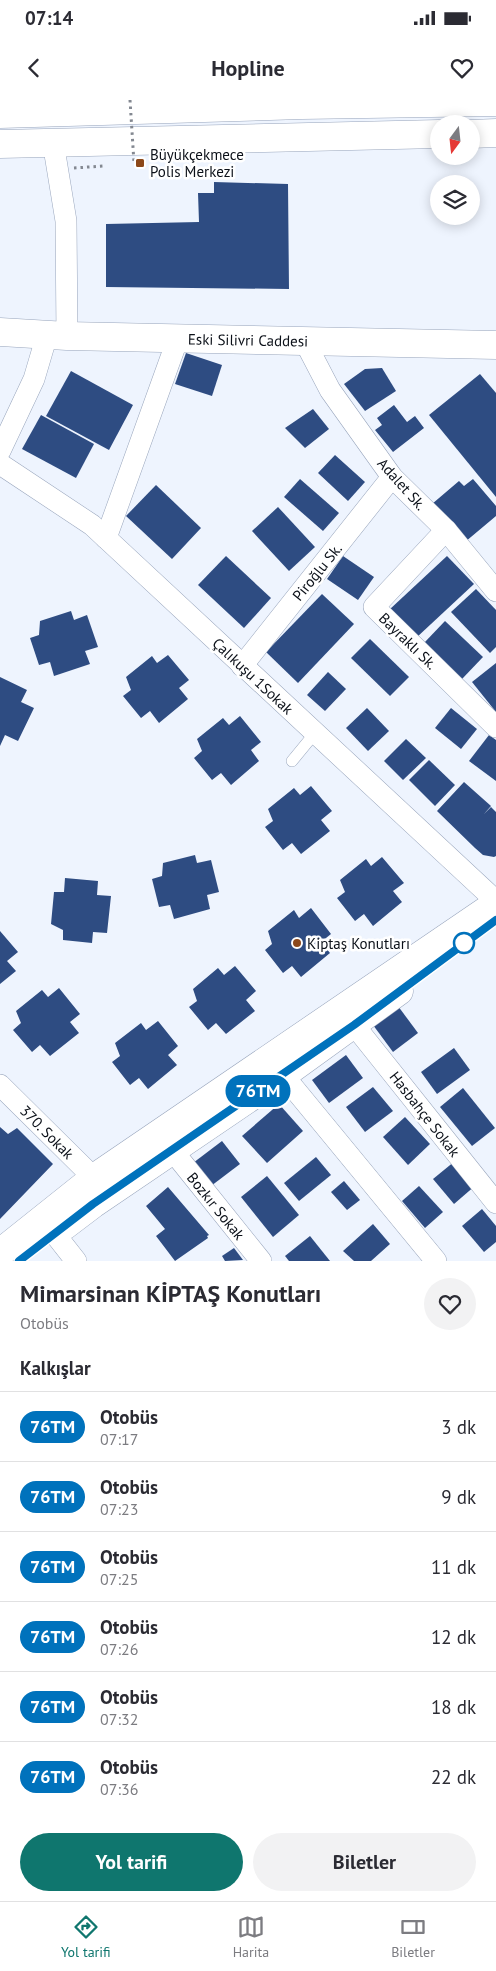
<!DOCTYPE html>
<html lang="tr">
<head>
<meta charset="utf-8">
<style>
	body { margin:0; font-family:"PT Sans",sans-serif; background:#f2f2f3; color:#2b2b33; height:100vh; display:flex; flex-direction:column; font-size:19px; white-space:nowrap }
	* { box-sizing:border-box; margin:0 }
	p { font-size:16px; color:#7c7c81 }
	.icon { flex:none; width:28px; height:28px; fill:none; stroke:currentColor; stroke-width:2; stroke-linecap:round; stroke-linejoin:round }
	.map { position:relative; height:1161px; overflow:hidden }
	.sheet { display:flex; flex-direction:column; background:#fff; flex:1 }
	.sheet>* { flex:none }
	.badge { padding:0 10px; border-radius:16px; font-size:18px; line-height:32px }
	.needle { width:32px; rotate:195deg }
	.buttons { position:absolute; left:430px; top:15px; display:grid; gap:10px }
	.buttons a { display:grid; place-items:center; width:50px; height:50px; border-radius:50%; background:#fff; box-shadow:0 2px 12px #0003; font-size:25px }
	.map>.badge { position:absolute; translate:-50% -50%; box-shadow:0 0 0 2px #fff }
	h2 { padding:0 20px; font-size:19px; line-height:45px }
	.round { display:grid; place-items:center; flex:none; width:52px; height:52px; border-radius:26px; background:#f2f2f3 }
	.overview { display:flex; align-items:center; justify-content:space-between; height:85px; padding:0 20px }
	h1 { font-size:24px; font-weight:600; line-height:38px }
	.primary-button { display:flex; gap:10px; margin-top:auto; padding:10px 20px }
	.primary-button a { flex:1; height:58px; border-radius:30px; background:#0f766e; color:#fff; font-size:20px; font-weight:600; line-height:58px; text-align:center }
	.primary-button a+a { background:#f2f2f3; color:#2b2b33 }
	ul { padding:0; list-style:none }
	li { display:flex; align-items:center; gap:15px; height:70px; padding:0 20px; border-top:1px solid #e1e1e2 }
	li div { flex:1 }
	li b { display:block; font-size:19px }
	li em { font-style:normal }
	li .badge { min-width:55px; font-weight:700; text-align:center }
	.status { display:flex; justify-content:space-between; align-items:center; height:35px; padding:0 25px; background:#fff; direction:ltr }
	.status svg { height:14px; fill:currentColor }
	header { display:flex; justify-content:space-between; align-items:center; height:65px; padding:0 20px; background:#fff; font-size:22px; font-weight:600 }
	.dock { display:flex; justify-content:space-around; align-items:center; height:70px; border-top:1px solid #e1e1e2; background:#fff; font-size:14px; color:#7c7c81 }
	.dock a { display:grid; justify-items:center; gap:2px }
	.dock .active { color:#0f766e }
	.map>svg:first-child { display:block }
	.building { fill:#2e4c82 }
	.lines { fill:none; stroke-linecap:round; stroke-linejoin:round }
	.service-casing { stroke:#98a5bc; stroke-width:12 }
	.minor-casing { stroke:#98a5bc; stroke-width:22 }
	.secondary-casing { stroke:#98a5bc; stroke-width:29 }
	.primary-casing { stroke:#98a5bc; stroke-width:29 }
	.trunk-casing { stroke:#98a5bc; stroke-width:29 }
	.path { stroke:#838891; stroke-width:3; stroke-dasharray:2.5 4; stroke-linecap:butt }
	.service { stroke:#fff; stroke-width:11 }
	.minor { stroke:#fff; stroke-width:21 }
	.secondary { stroke:#fff; stroke-width:28 }
	.primary { stroke:#fff; stroke-width:28 }
	.trunk { stroke:#fff; stroke-width:28 }
	.path-bridge { stroke:#838891; stroke-width:3; stroke-dasharray:2.5 4; stroke-linecap:butt }
	.line-casing { stroke:#fff; stroke-width:11 }
	.line { stroke:#0072bc; stroke-width:8 }
	.poi-dot { fill:#8c481a; stroke:#fff; stroke-width:2 }
	.stop-dot { fill:#fff; stroke:#0072bc; stroke-width:2.5 }
	.labels { text-anchor:middle; dominant-baseline:central; stroke-width:5; stroke-linejoin:round; paint-order:stroke }
	.poi-label { font-size:15px; fill:#0b1018; stroke:#fff; text-anchor:start }
	.street-label { font-size:15px; fill:#0b1018; stroke:#fff }
</style>
</head>
<body>
<div class="status"><b>07:14</b><svg viewBox="0 0 49 12"><path d="M0 12V9h3v3zM5 12V6h3v6zM10 12V3h3v9zM15 12V0h3v12zM26 1h20v11H26zM47 4h2v5h-2z"/></svg></div>
<header><svg class="icon" aria-label="back" viewBox="0 0 24 24"><path d="M15 5l-7 7 7 7"/></svg>Hopline<svg class="icon" aria-label="heart" viewBox="0 0 24 24"><path d="M12 20l-8-8c-3-5 5-10 8-4 3-6 11-1 8 4z"/></svg></header>
<div class="map">
<svg width="496" height="1161" viewBox="0 0 496 1161">
	<rect width="100%" height="100%" fill="#eef4fe"/>
	<g class="building">
		<path d="M214,82l74,2 1,105 -183,-2v-63l93,-2 -1,-29h16z"/>
		<path d="M186,253l36,12 -10,31 -37,-12z"/>
		<path d="M382,268l14,23 -31,20 -21,-27 21,-15z"/>
		<path d="M71,271l62,34 -24,45 -63,-34z"/>
		<path d="M480,274l16,19v104l-67,-82z"/>
		<path d="M394,305l13,17 8,-6 9,12 -31,24 -18,-22 7,-5 -5,-7z"/>
		<path d="M313,309l16,20 -24,19 -20,-20z"/>
		<path d="M41,315l53,29 -18,34 -54,-29z"/>
		<path d="M335,355l30,27 -17,19 -30,-28z"/>
		<path d="M300,379l39,34 -16,18 -39,-34z"/>
		<path d="M473,379l23,27v10l-31,26 -33,-38 27,-23 5,5z"/>
		<path d="M156,385l45,43 -29,31 -46,-43z"/>
		<path d="M278,407l37,40 -26,24 -37,-40z"/>
		<path d="M226,456l45,42 -27,30 -46,-43z"/>
		<path d="M343,456l31,21 -16,23 -31,-21z"/>
		<path d="M447,456l27,28 -58,54 -27,-28z"/>
		<path d="M476,489l20,21v37l-6,6 -39,-41z"/>
		<path d="M322,494l32,30 -56,59 -32,-31z"/>
		<path d="M71,511l3,9 13,-5 11,32 -13,4 5,13 -36,12 -4,-14 -11,3 -9,-27 9,-3 1,-14z"/>
		<path d="M445,521l38,36 -21,22 -38,-36z"/>
		<path d="M370,539l39,38 -19,19 -39,-38z"/>
		<path d="M168,555l21,25 -10,8 9,11 -29,24 -9,-12 -9,7 -18,-22 8,-6 -5,-13 26,-21 5,7z"/>
		<path d="M496,563v49l-24,-30z"/>
		<path d="M328,572l18,17 -21,22 -18,-16z"/>
		<path d="M0,577l27,13 -6,12 13,6 -16,33 -13,-6 -5,11z"/>
		<path d="M367,608l22,23 -21,20 -22,-23z"/>
		<path d="M451,608l26,21 -16,20 -26,-21z"/>
		<path d="M240,616l21,26 -10,8 8,11 -28,24 -10,-12 -9,7 -18,-22 8,-7 -5,-12 26,-21 6,7z"/>
		<path d="M489,635l7,5v41l-27,-20z"/>
		<path d="M406,639l20,19 -23,22 -19,-19z"/>
		<path d="M429,660l26,25 -20,21 -26,-26z"/>
		<path d="M464,682l27,24 -7,8 7,-7 5,5v44l-2,1 -11,-2 -8,-7 -38,-37z"/>
		<path d="M311,686l21,25 -11,9 9,11 -29,23 -9,-11 -9,7 -18,-23 8,-6 -5,-12 26,-21 6,7z"/>
		<path d="M195,755l2,8 14,-3 8,32 -12,3 3,14 -36,10 -4,-14 -11,2 -7,-28 10,-3 1,-13z"/>
		<path d="M382,757l22,26 -11,8 9,11 -29,24 -9,-12 -9,7 -18,-23 8,-6 -5,-12 26,-21 5,7z"/>
		<path d="M65,778l33,3 -1,14 14,1 -4,37 -14,-1 -1,11 -29,-3v-10l-12,-6 3,-32h10z"/>
		<path d="M311,808l20,26 -10,8 9,11 -29,24 -9,-11 -9,7 -18,-23 7,-6 -4,-13 26,-21 5,8z"/>
		<path d="M0,831l18,21 -11,9 9,10 -16,13z"/>
		<path d="M235,866l21,25 -10,9 9,11 -29,23 -10,-11 -8,7 -19,-23 8,-6 -4,-12 25,-21 6,7z"/>
		<path d="M59,888l21,26 -10,8 9,11 -29,23 -10,-11 -8,7 -19,-22 8,-7 -5,-12 26,-21 6,7z"/>
		<path d="M398,906l20,27 -25,19 -20,-27z"/>
		<path d="M158,921l20,25 -10,9 9,10 -29,24 -9,-11 -9,7 -18,-23 8,-6 -5,-13 26,-20 5,7z"/>
		<path d="M454,948l16,22 -33,24 -16,-22z"/>
		<path d="M346,955l17,23 -34,25 -17,-23z"/>
		<path d="M373,987l20,24 -28,21 -19,-25z"/>
		<path d="M463,988l32,40 -23,18 -32,-39z"/>
		<path d="M279,1004l24,27 -36,32 -25,-27z"/>
		<path d="M405,1017l25,27 -22,21 -25,-28z"/>
		<path d="M0,1027l8,7 9,-6 36,36 -53,55z"/>
		<path d="M222,1041l18,23 -29,22 -18,-23z"/>
		<path d="M316,1057l15,18 -32,26 -15,-18z"/>
		<path d="M455,1061l21,24 -22,19 -21,-25z"/>
		<path d="M267,1076l32,39 -26,22 -32,-40z"/>
		<path d="M344,1081l16,19 -13,10 -16,-18z"/>
		<path d="M419,1086l24,26 -18,16 -23,-27z"/>
		<path d="M168,1087l41,48 -2,1 1,2 -33,23 -19,-25 9,-7 -19,-23z"/>
		<path d="M482,1109l14,17v16l-12,10 -22,-26z"/>
		<path d="M373,1124l17,20 -19,17h-17l-11,-10z"/>
		<path d="M310,1136l20,25h-41l-4,-5z"/>
		<path d="M234,1148l9,12 -18,1 -3,-5z"/>
	</g>
	<g class="lines">
		<defs>
			<path id="service" d="M292,661l23,-28"/>
			<g id="minor">
				<path d="M53,42l13,79 1,115"/>
				<path d="M305,242l25,48 62,87 54,53 50,61"/>
				<path d="M0,351l34,-72 13,-44"/>
				<path d="M0,364l92,61 404,376"/>
				<path d="M446,430l-72,77 122,120"/>
				<path d="M106,438l72,-200"/>
				<path d="M242,566l150,-189"/>
				<path d="M354,925l142,178"/>
				<path d="M283,975l153,186"/>
				<path d="M0,985l94,93"/>
				<path d="M172,1050l89,111"/>
				<path d="M54,1133l22,28"/>
			</g>
			<path id="secondary" d="M0,232l67,4 429,9"/>
			<g id="primary">
				<path d="M64,1126l29,-22 190,-129 116,-84"/>
				<path d="M0,1153l94,-75 402,-274"/>
			</g>
			<g id="trunk">
				<path d="M0,14l302,-9 194,-3"/>
				<path d="M471,34l25,-1"/>
				<path d="M0,44l439,-10"/>
			</g>
		</defs>
		<use href="#service" class="service-casing"/>
		<use href="#minor" class="minor-casing"/>
		<use href="#secondary" class="secondary-casing"/>
		<use href="#primary" class="primary-casing"/>
		<use href="#trunk" class="trunk-casing"/>
		<path class="path" d="M74,68l29,-2"/>
		<use href="#service" class="service"/>
		<use href="#minor" class="minor"/>
		<use href="#secondary" class="secondary"/>
		<use href="#primary" class="primary"/>
		<use href="#trunk" class="trunk"/>
		<path class="path-bridge" d="M130,0l4,63"/>
	</g>
	<g class="lines">
		<defs>
			<path id="line" d="M19,1161l74,-57 261,-179 142,-105"/>
		</defs>
		<use href="#line" class="line-casing"/>
		<use href="#line" class="line"/>
	</g>
	<g class="poi-dot">
		<rect x="135" y="58" width="10" height="10" rx="2.5"/>
		<circle cx="297" cy="843" r="5"/>
	</g>
	<circle class="stop-dot" cx="464" cy="843" r="10"/>
	<g class="labels">
		<g class="poi-label">
			<text x="150" y="54">Büyükçekmece<tspan x="150" dy="17">Polis Merkezi</tspan></text>
			<text x="307" y="843">Kiptaş Konutları</text>
		</g>
		<g class="street-label">
			<text transform="translate(248 240) rotate(1)">Eski Silivri Caddesi</text>
			<text transform="translate(402 384) rotate(48)">Adalet Sk.</text>
			<text transform="translate(317 472) rotate(-51)">Piroğlu Sk.</text>
			<text transform="translate(408 541) rotate(44)">Bayraklı Sk.</text>
			<text transform="translate(253 576) rotate(43)">Çalıkuşu 1Sokak</text>
			<text transform="translate(425 1014) rotate(52)">Hasbahçe Sokak</text>
			<text transform="translate(47 1032) rotate(45)">370. Sokak</text>
			<text transform="translate(216 1106) rotate(51)">Bozkır Sokak</text>
		</g>
	</g>
</svg>
<div class="buttons">
<a><svg class="needle" viewBox="-14 -14 28 28"><path d="M0-13l5 13h-10z" fill="#e53935"/><path d="M0 13l5-13h-10z" fill="#7c7c81"/></svg></a>
<a><svg class="icon" aria-label="layers" viewBox="0 0 24 24"><path d="M12 4l9 5-9 5-9-5zM3 14l9 5 9-5"/></svg></a>
</div>
<b class="badge" style="left:258px;top:991px;background:#0072bc;color:#fff">76TM</b>
</div>
<section class="sheet">
<div class="overview"><div><h1>Mimarsinan KİPTAŞ Konutları</h1><p>Otobüs</p></div><a class="round"><svg class="icon" aria-label="heart" viewBox="0 0 24 24"><path d="M12 20l-8-8c-3-5 5-10 8-4 3-6 11-1 8 4z"/></svg></a></div>
<h2>Kalkışlar</h2>
<ul>
<li><span class="badge" style="background:#0072bc;color:#fff">76TM</span><div><b>Otobüs</b><p>07:17</p></div><em>3 dk</em></li>
<li><span class="badge" style="background:#0072bc;color:#fff">76TM</span><div><b>Otobüs</b><p>07:23</p></div><em>9 dk</em></li>
<li><span class="badge" style="background:#0072bc;color:#fff">76TM</span><div><b>Otobüs</b><p>07:25</p></div><em>11 dk</em></li>
<li><span class="badge" style="background:#0072bc;color:#fff">76TM</span><div><b>Otobüs</b><p>07:26</p></div><em>12 dk</em></li>
<li><span class="badge" style="background:#0072bc;color:#fff">76TM</span><div><b>Otobüs</b><p>07:32</p></div><em>18 dk</em></li>
<li><span class="badge" style="background:#0072bc;color:#fff">76TM</span><div><b>Otobüs</b><p>07:36</p></div><em>22 dk</em></li>
</ul>
<div class="primary-button"><a>Yol tarifi</a><a>Biletler</a></div>
</section>
<nav class="dock">
<a class="active"><svg class="icon" aria-label="directions" viewBox="0 0 24 24"><path d="M12 3l9 9-9 9-9-9zM9 14v-3h6M13 9l2 2-2 2"/></svg>Yol tarifi</a>
<a><svg class="icon" aria-label="map" viewBox="0 0 24 24"><path d="M3 6l6-2 6 2 6-2v14l-6 2-6-2-6 2zM9 4v14M15 6v14"/></svg>Harita</a>
<a><svg class="icon" aria-label="tickets" viewBox="0 0 24 24"><path d="M3 7h18v10H3zM15 7v10"/></svg>Biletler</a>
</nav>
</body>
</html>
